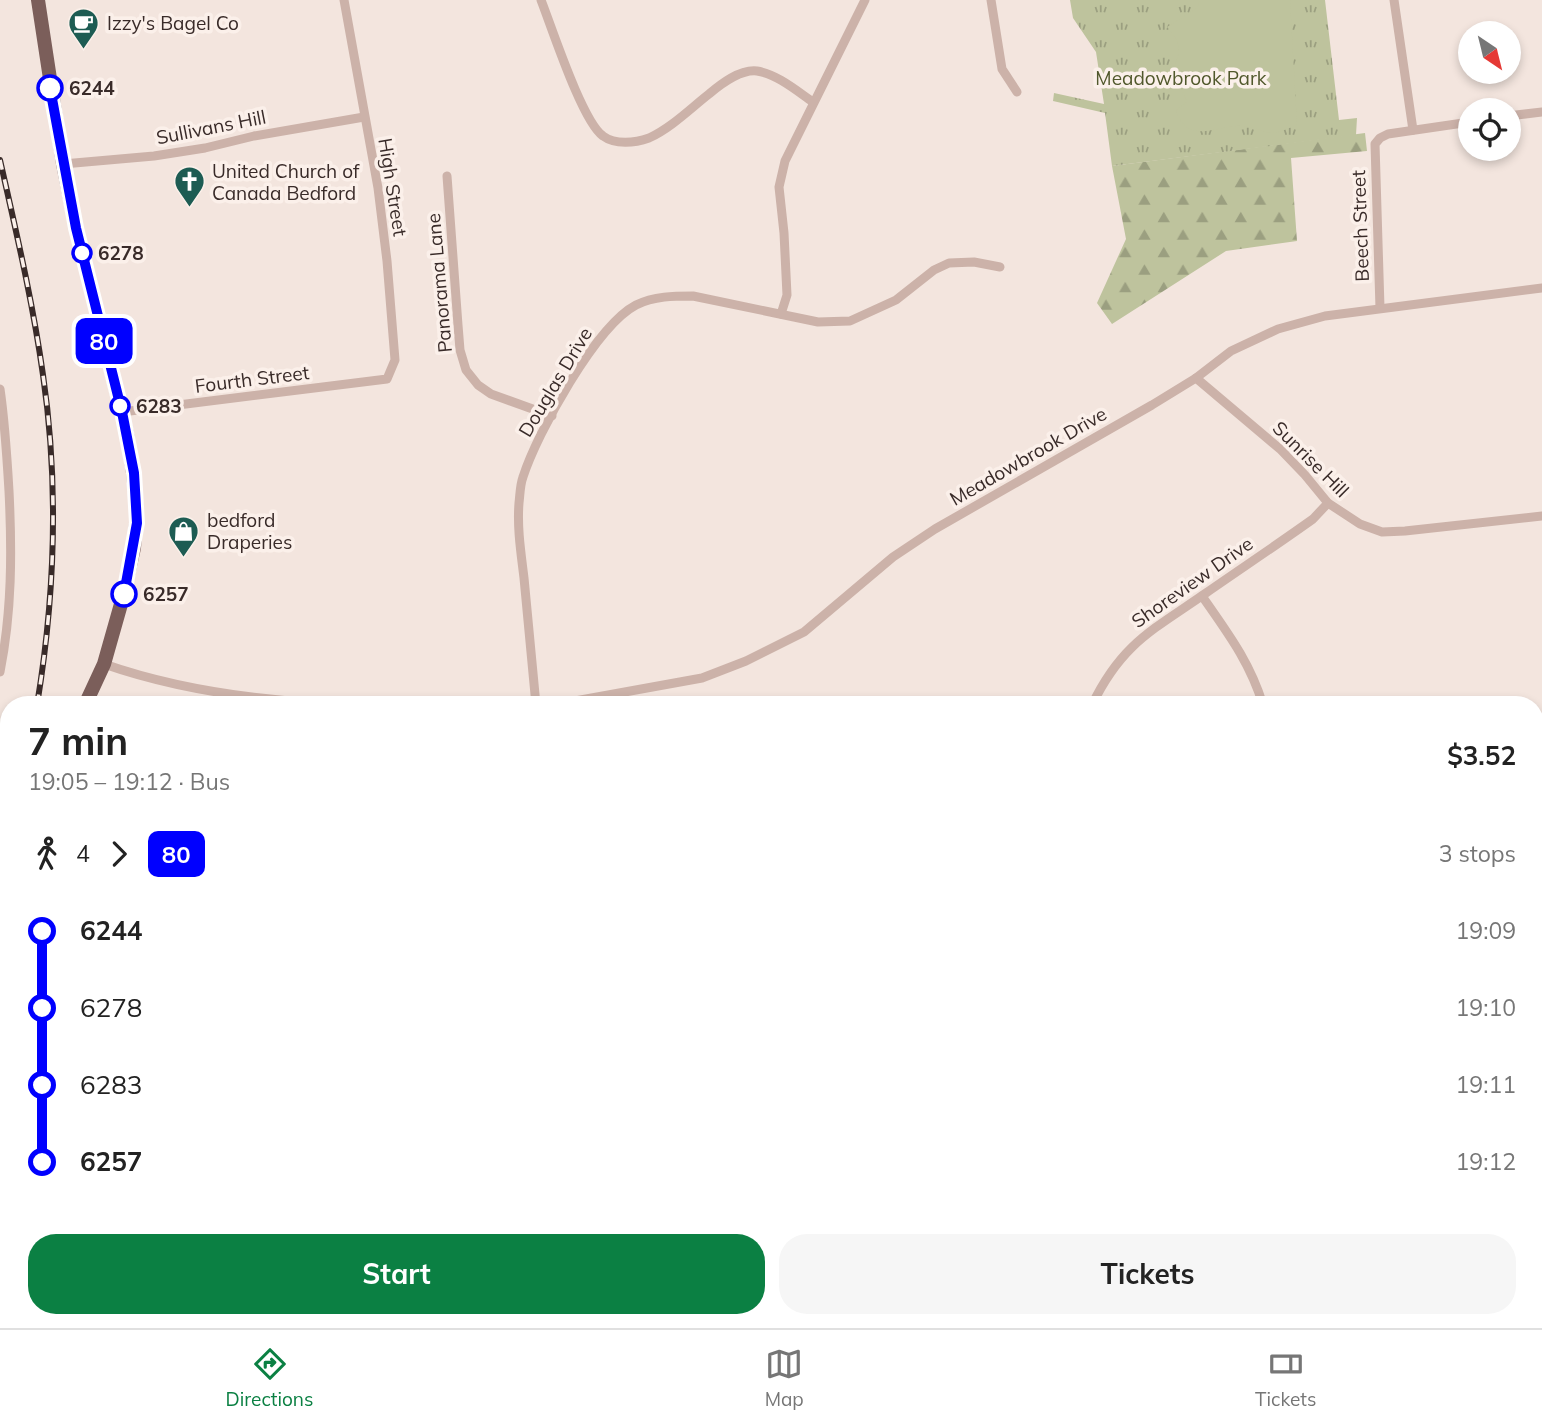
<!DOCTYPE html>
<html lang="en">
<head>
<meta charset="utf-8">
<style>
	body { margin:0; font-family:Mulish,sans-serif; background:#f6f6f6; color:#222; height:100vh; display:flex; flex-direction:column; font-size:26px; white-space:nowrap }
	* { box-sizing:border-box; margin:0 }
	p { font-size:23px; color:#767676 }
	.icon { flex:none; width:38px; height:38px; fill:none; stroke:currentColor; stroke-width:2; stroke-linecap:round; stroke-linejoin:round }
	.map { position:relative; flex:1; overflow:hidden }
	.drawer { position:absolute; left:0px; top:696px; width:1544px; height:632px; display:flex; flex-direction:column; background:#fff; border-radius:28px 28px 0 0; box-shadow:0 4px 10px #0003 }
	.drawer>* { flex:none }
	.badge { padding:0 14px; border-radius:10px; font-size:24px; line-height:46px }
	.needle { width:46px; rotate:145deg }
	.fabs { position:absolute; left:1458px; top:21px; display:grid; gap:14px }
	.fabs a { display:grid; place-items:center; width:63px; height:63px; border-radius:50%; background:#fff; box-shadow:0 4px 10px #0003; font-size:35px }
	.map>.badge { position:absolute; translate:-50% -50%; box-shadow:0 0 0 4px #fff }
	.legs { display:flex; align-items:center; gap:10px; height:77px; padding:0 28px; font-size:23px }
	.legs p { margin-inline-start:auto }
	.head { display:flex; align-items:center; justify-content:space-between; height:119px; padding:0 28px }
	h1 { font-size:38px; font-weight:700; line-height:52px }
	.button { display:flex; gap:14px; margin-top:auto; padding:14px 28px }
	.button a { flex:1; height:80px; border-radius:28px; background:#0b8043; color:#fff; font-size:28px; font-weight:700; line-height:80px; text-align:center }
	.button a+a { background:#f6f6f6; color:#222 }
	ul { padding:0 28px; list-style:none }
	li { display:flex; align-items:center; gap:24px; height:77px; font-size:26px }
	li i { display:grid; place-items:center; width:10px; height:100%; margin:0 9px; background:currentColor }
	li i::after { content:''; width:18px; height:18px; margin:-9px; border:5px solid; border-radius:50%; background:#fff }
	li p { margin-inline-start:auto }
	li:first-child i { background:linear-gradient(#0000 50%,currentColor 0) }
	li:last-child i { background:linear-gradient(currentColor 50%,#0000 0) }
	.dock { display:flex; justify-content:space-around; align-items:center; height:98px; border-top:2px solid #e0e0e0; background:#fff; font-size:19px; color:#767676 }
	.dock a { display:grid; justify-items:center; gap:4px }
	.dock .active { color:#0b8043 }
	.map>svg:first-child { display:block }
	.forest { fill:url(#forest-firs) }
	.park { fill:url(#park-tufts) }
	.pitch { fill:#bec39d }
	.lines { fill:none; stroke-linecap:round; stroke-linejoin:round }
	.minor { stroke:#ccb2a9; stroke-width:9 }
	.primary { stroke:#7b5e5a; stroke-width:14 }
	.rail-casing { stroke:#392b29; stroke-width:6 }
	.rail { stroke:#fbf0ea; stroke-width:3.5; stroke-dasharray:10; stroke-linecap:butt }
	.line-1-casing { stroke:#fff; stroke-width:16 }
	.line-1 { stroke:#00f; stroke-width:10 }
	.stop-1-dot { fill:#fff; stroke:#00f; stroke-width:3.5 }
	.labels { text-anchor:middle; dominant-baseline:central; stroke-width:7; stroke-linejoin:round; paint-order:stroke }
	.poi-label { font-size:19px; fill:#392b29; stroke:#fbf0ea; text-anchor:start }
	.park-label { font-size:19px; fill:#51582c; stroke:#fbf0ea }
	.stop-label { font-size:19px; font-weight:bold; fill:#392b29; stroke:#fbf0ea; text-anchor:start }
	.street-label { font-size:19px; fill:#392b29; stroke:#fbf0ea }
</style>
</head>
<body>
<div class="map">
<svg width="1542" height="1328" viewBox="0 0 1542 1328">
	<defs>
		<pattern id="forest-firs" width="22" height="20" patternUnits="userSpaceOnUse" patternTransform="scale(1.75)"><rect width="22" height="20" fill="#bec39d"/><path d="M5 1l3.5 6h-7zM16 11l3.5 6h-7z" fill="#9b9f80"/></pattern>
		<pattern id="park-tufts" width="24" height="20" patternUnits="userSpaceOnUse" patternTransform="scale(1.75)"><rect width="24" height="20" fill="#bec39d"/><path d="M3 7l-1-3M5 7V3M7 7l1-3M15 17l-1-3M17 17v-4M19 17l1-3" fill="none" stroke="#9b9f80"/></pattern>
	</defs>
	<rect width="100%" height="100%" fill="#f3e5de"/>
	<path class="forest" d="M1365,133l2,18 -76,7 6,83 -71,10 -114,73 -15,-21 29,-64 -14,-73z"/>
	<g class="park">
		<path d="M1070,0h255l14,120 18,-2 -1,17 -244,31 -7,-53 -52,-12 1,-8 50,11 -8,-52 -23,-34z"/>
		<path d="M718,1320h259l1,8h-349z"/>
	</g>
	<path class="pitch" d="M1200,0h90l7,125c-8,2 -18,9 -26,8 -10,-1 -18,-7 -27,-7 -25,-2 -57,21 -68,-16l11,-8 -8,-19 -8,-12c11,-18 11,-29 -4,-44l30,-19z"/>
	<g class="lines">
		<g class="minor">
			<path d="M541,0c11,28 41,121 62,136 12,9 32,7 46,2 22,-10 42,-30 60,-44 12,-10 31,-25 48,-23 20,3 40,20 56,31"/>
			<path d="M991,0l11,69 15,23"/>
			<path d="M1394,0l19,130"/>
			<path d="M1508,116l34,-4"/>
			<path d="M63,164l91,-8 51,-8 49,-12 110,-19"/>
			<path d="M447,176l11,149 2,25 6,20 12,15 13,9 61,22"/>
			<path d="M1380,308l-5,-164 5,-6 8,-4 82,-12"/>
			<path d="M781,314l6,-19 -3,-62 -5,-46 6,-26 80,-161"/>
			<path d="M1196,378l84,71 25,26 23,28 32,21 22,8 23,-1 137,-15"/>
			<path d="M0,389c5,34 7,68 9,102 3,61 3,120 -9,181"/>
			<path d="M122,412l265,-33 8,-19 -8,-99 -9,-73 -34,-188"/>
			<path d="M1202,596c25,36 48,66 61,109"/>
			<path d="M104,664c86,30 182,40 273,41"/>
			<path d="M536,705c-4,-42 -8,-85 -12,-127 -3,-25 -7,-50 -5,-75 1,-8 1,-18 4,-26 14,-44 73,-151 113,-172 18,-9 38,-9 57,-9l125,26 32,-1 46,-21 38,-30 15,-7 25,-1 26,5"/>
			<path d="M553,705l149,-27 44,-17 58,-29 89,-75 42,-28 217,-124 44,-27 35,-27 47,-22 47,-13 217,-28"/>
			<path d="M1092,705c30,-62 61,-75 114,-112 36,-25 72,-49 107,-74l15,-16"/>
			<path d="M0,1159l9,1"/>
			<path d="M1535,1227l7,6"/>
			<path d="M1535,1259l7,-8"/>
			<path d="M993,1320v8"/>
			<path d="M194,1328v-8"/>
			<path d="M299,1328v-8"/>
			<path d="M397,1328l1,-8"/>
			<path d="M489,1328v-8"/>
			<path d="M1474,1328l8,-8"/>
		</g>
		<g class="primary">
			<path d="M38,0l25,164 13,64 51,206 6,39 4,39 -3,36 -11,49 -19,67 -19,41"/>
			<path d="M0,1011l9,-65"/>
			<path d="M0,1258l2,70"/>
		</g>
		<defs>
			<g id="rail">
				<path d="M0,160c16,71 33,143 43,215 16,110 12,221 -6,330"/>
				<path d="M0,860l9,-36"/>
			</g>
		</defs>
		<use href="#rail" class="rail-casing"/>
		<use href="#rail" class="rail"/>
	</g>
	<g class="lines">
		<defs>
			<path id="line-1" d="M50,88l26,140 46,184 12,61 3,50 -13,71"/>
		</defs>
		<use href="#line-1" class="line-1-casing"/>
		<use href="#line-1" class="line-1"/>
	</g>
	<defs>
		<symbol id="cafe-pin" viewBox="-11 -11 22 30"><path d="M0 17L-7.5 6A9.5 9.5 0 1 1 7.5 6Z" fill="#1d5c53" stroke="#fbf0ea"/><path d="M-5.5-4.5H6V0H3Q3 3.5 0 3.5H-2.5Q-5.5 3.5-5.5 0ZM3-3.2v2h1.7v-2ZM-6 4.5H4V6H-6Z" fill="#fff"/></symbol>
		<symbol id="church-pin" viewBox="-11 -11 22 30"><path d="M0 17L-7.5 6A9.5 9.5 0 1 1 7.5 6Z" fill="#1d5c53" stroke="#fbf0ea"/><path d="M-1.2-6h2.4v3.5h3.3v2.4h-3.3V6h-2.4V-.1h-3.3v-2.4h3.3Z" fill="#fff"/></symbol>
		<symbol id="shop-pin" viewBox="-11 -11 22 30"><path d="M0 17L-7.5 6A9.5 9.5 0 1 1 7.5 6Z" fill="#1d5c53" stroke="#fbf0ea"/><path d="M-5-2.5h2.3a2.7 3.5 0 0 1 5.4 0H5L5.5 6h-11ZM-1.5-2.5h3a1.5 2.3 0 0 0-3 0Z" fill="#fff"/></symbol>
	</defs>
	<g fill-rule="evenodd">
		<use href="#cafe-pin" x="66" y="6" width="35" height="47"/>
		<use href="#church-pin" x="172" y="164" width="35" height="47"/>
		<use href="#shop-pin" x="166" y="514" width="35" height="47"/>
	</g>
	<g class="stop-1-dot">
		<circle cx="50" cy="88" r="12"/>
		<circle cx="82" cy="253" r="9"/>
		<circle cx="120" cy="406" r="9"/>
		<circle cx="124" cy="594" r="12"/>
	</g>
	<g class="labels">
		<g class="poi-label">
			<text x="107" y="23">Izzy's Bagel Co</text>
			<text x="212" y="171">United Church of<tspan x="212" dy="22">Canada Bedford</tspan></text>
			<text x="207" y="520">bedford<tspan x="207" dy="22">Draperies</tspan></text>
		</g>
		<g class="park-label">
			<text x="1181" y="78">Meadowbrook Park</text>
		</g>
		<g class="stop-label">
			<text x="69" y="88">6244</text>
			<text x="98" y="253">6278</text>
			<text x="136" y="406">6283</text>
			<text x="143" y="594">6257</text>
		</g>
		<g class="street-label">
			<text transform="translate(211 127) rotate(-11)">Sullivans Hill</text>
			<text transform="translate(393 187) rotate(81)">High Street</text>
			<text transform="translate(1360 226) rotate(-92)">Beech Street</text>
			<text transform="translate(439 283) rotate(-95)">Panorama Lane</text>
			<text transform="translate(252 379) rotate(-7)">Fourth Street</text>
			<text transform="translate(555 382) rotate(-59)">Douglas Drive</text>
			<text transform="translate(1028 456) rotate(-30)">Meadowbrook Drive</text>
			<text transform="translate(1311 459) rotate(45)">Sunrise Hill</text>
			<text transform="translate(1192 582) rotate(-35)">Shoreview Drive</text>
		</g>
	</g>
</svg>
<div class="fabs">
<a><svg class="needle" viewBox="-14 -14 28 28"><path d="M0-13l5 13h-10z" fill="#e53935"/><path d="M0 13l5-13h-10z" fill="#767676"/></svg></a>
<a><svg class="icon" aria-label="locate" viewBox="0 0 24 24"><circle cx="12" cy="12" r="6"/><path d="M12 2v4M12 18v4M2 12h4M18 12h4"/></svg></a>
</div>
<b class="badge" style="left:104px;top:341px;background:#00f;color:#fff">80</b>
<section class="drawer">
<div class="head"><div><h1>7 min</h1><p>19:05 – 19:12 · Bus</p></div><b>$3.52</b></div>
<div class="legs"><svg class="icon" aria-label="walk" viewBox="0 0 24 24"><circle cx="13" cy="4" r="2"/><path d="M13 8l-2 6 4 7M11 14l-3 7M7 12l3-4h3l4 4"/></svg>4<svg class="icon" aria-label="forward" viewBox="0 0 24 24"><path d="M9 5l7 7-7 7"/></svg><b class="badge" style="background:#00f;color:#fff">80</b><p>3 stops</p></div>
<ul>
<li><i style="color:#00f"></i><b>6244</b><p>19:09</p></li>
<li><i style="color:#00f"></i><span>6278</span><p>19:10</p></li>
<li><i style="color:#00f"></i><span>6283</span><p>19:11</p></li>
<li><i style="color:#00f"></i><b>6257</b><p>19:12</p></li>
</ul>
<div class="button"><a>Start</a><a>Tickets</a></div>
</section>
</div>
<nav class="dock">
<a class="active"><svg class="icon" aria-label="directions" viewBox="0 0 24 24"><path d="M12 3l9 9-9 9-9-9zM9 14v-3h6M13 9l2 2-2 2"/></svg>Directions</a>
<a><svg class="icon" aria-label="map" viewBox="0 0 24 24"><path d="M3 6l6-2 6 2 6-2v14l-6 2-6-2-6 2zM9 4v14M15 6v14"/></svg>Map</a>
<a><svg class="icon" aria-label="tickets" viewBox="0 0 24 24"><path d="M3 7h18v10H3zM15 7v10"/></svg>Tickets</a>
</nav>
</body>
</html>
